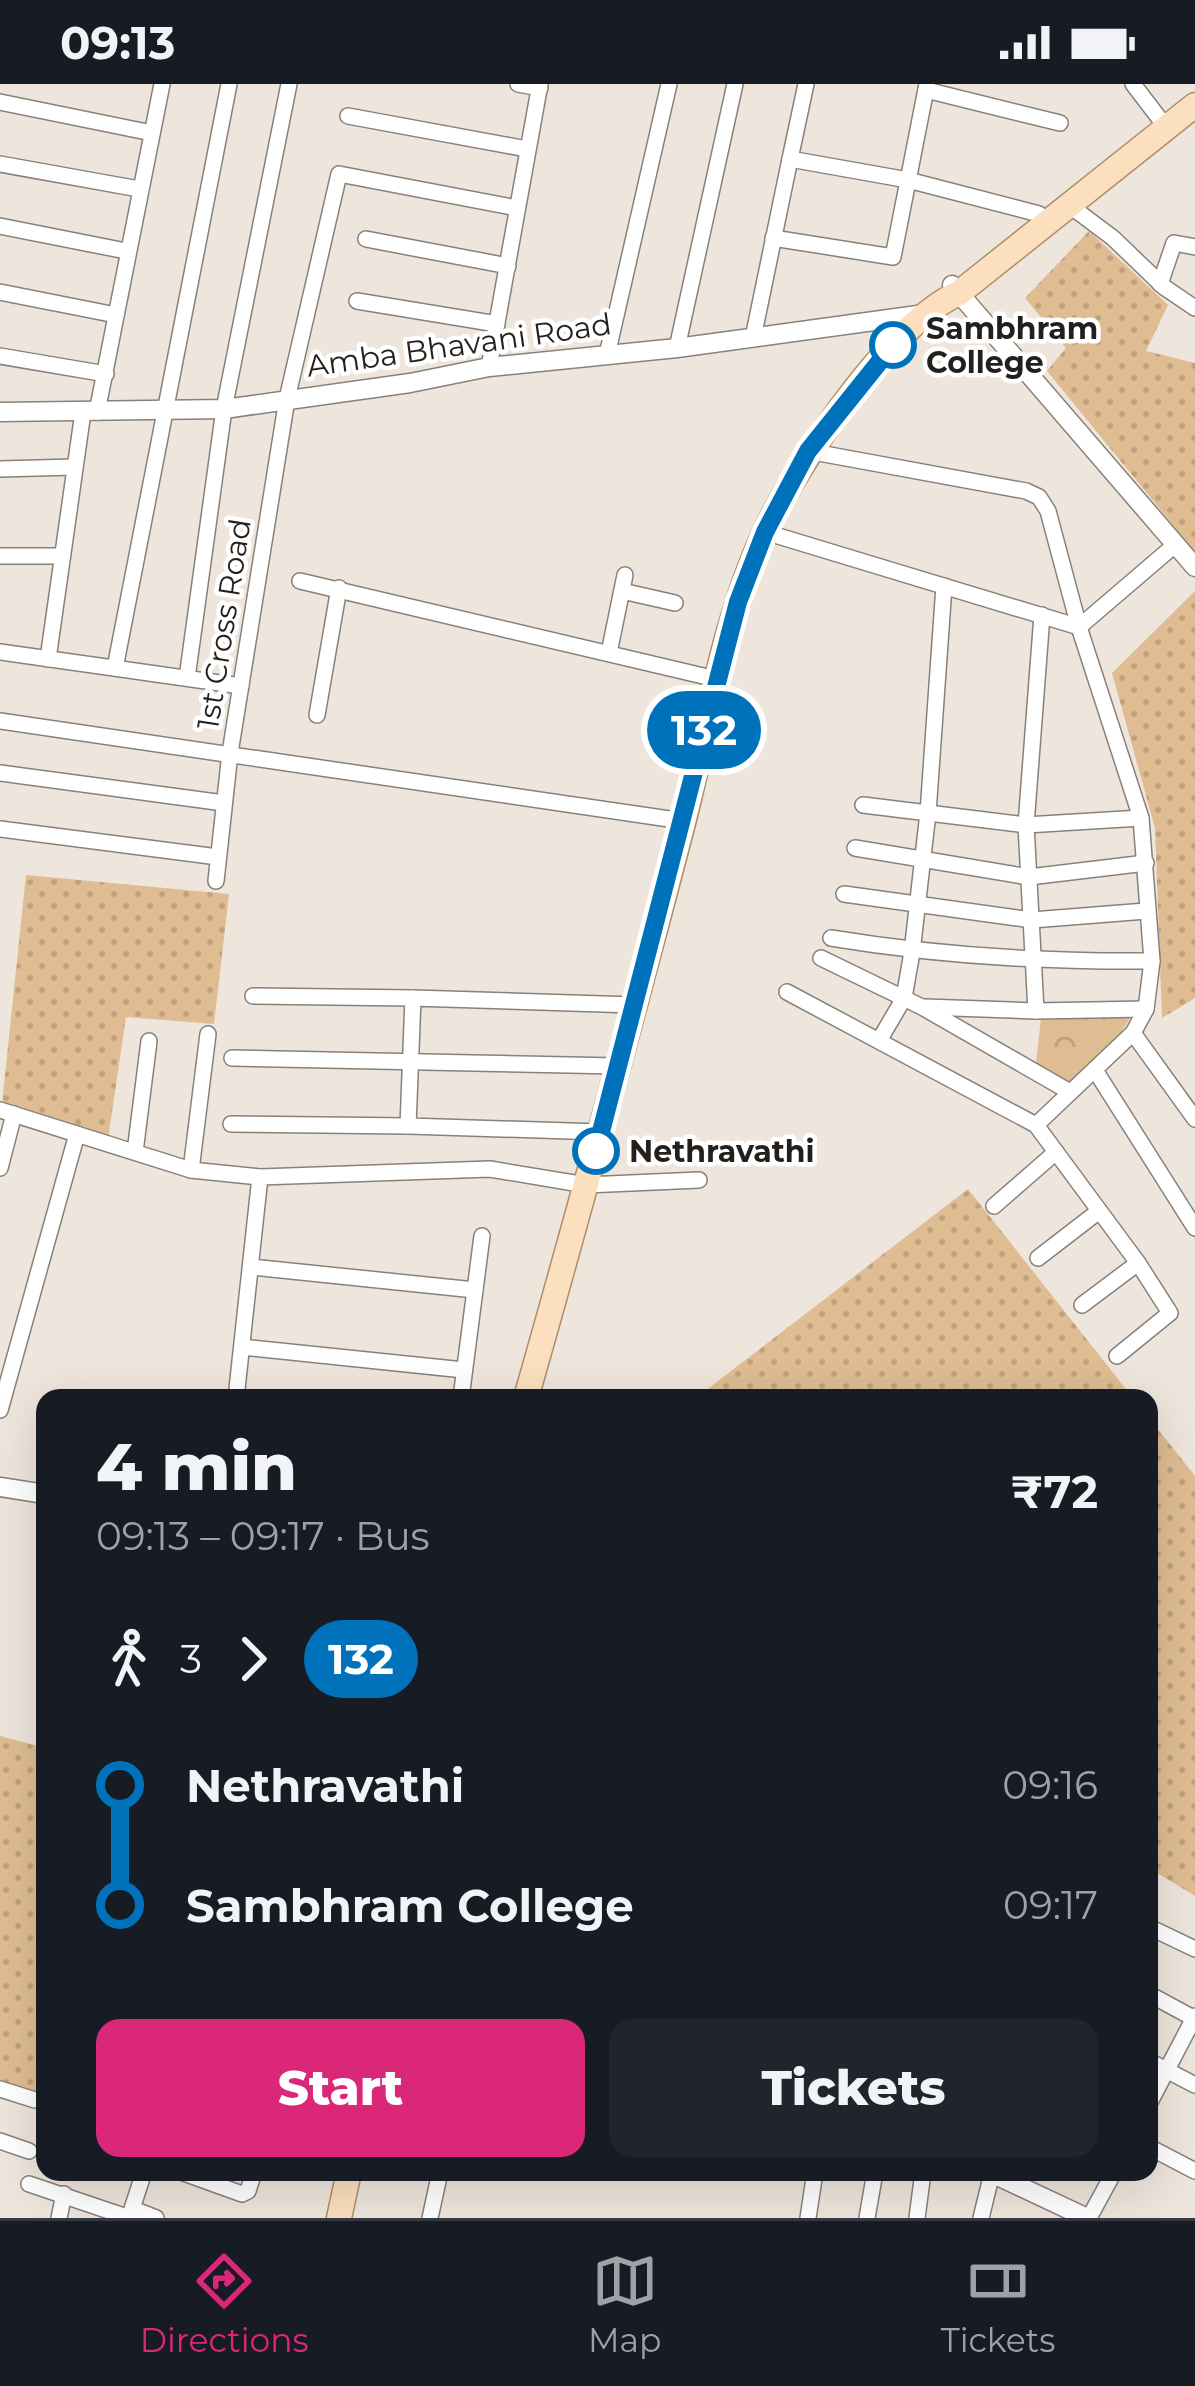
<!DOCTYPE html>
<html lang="en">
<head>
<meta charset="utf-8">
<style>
	body { margin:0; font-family:Montserrat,sans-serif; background:#20242c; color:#f1f3f6; height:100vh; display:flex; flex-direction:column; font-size:45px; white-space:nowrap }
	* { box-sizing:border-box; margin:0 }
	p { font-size:39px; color:#9ea1a6 }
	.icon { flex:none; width:66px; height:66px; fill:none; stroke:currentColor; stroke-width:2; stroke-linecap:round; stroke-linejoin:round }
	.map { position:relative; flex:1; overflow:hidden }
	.side { position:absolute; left:36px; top:1305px; width:1122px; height:792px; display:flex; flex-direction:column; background:#171b24; border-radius:24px; box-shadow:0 12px 48px #0002 }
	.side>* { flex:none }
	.badge { padding:0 24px; border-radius:39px; font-size:42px; line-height:78px }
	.map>.badge { position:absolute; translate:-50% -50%; box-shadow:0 0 0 6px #fff }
	.legs { display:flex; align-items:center; gap:18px; height:132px; padding:0 60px; font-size:39px }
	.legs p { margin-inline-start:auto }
	.head { display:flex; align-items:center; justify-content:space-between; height:204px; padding:0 60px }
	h1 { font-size:66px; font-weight:800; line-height:90px }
	.cta { display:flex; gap:24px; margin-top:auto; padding:24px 60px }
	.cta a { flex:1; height:138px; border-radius:24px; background:#db2777; color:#fff; font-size:48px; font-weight:800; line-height:138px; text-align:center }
	.cta a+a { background:#20242c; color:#f1f3f6 }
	ul { padding:0 60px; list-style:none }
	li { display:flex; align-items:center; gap:42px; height:120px; font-size:45px }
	li i { display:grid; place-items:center; width:18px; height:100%; margin:0 15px; background:currentColor }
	li i::after { content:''; width:30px; height:30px; margin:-15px; border:9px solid; border-radius:50%; background:#171b24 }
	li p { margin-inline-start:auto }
	li:first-child i { background:linear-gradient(#0000 50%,currentColor 0) }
	li:last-child i { background:linear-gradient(currentColor 50%,#0000 0) }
	.status { display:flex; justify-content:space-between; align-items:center; height:84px; padding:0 60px; background:#171b24; direction:ltr }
	.status svg { height:33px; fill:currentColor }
	.tabs { display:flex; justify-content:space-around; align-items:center; height:168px; border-top:3px solid #363941; background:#171b24; font-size:33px; color:#9ea1a6 }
	.tabs a { display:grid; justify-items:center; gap:6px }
	.tabs .on { color:#db2777 }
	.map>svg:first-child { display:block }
	.grass { fill:url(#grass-dots) }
	.park { fill:url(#park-crowns) }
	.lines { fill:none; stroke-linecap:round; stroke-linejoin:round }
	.minor-casing { stroke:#888179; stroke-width:18 }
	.tertiary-casing { stroke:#888179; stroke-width:21 }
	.primary-casing { stroke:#ae8e69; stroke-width:27 }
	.minor { stroke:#fff; stroke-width:15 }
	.tertiary { stroke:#fff; stroke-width:18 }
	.primary { stroke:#fbdfbe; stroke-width:24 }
	.line-1-casing { stroke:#fff; stroke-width:27 }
	.line-1 { stroke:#0072bc; stroke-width:18 }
	.stop-1-dot { fill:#fff; stroke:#0072bc; stroke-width:6 }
	.labels { text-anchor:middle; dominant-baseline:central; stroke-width:9; stroke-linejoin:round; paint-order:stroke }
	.stop-label { font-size:30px; font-weight:bold; fill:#221f1c; stroke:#fff; text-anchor:start }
	.street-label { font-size:30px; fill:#221f1c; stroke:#fff }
</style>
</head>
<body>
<div class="status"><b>09:13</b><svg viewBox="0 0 49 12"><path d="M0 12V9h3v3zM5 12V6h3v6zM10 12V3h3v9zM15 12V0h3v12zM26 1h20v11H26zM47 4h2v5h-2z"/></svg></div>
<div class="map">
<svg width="1195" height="2134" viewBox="0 0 1195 2134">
	<defs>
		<pattern id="grass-dots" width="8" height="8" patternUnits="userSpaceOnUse" patternTransform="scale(3)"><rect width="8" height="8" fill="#dfbc92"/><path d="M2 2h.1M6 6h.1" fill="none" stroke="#bfa17d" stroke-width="1.8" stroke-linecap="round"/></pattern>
		<pattern id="park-crowns" width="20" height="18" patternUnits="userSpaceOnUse" patternTransform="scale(3)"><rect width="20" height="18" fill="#dfbc92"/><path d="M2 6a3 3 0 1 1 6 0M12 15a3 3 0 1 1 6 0" fill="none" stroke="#bfa17d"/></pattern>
	</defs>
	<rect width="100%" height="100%" fill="#eee5dc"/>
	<g class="grass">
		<path d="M1089,147l79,74 -22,46 49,12v189l-148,-181 19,-23 -41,-50z"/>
		<path d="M1195,507v407l-33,20 -7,-190 -43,-155z"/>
		<path d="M26,791l203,19 -15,130 -88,-7 -18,122 -106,-35z"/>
		<path d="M968,1105l165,209h-437z"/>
		<path d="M1149,1334l46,58v420l-46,-28z"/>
		<path d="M0,1652l45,12v351l-45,-17z"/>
	</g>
	<path class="park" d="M1041,934h89l-11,18 -48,49 -35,-21z"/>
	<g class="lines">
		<defs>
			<g id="minor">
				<path d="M518,0l22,4"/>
				<path d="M806,0l-16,75 118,21 131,34 6,10"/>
				<path d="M1133,0l26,34"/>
				<path d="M926,6l134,33"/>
				<path d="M0,18l152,31"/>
				<path d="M348,32l179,33"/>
				<path d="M0,80l139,25"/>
				<path d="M1069,121l44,33 51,49 31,21"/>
				<path d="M0,142l126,25"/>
				<path d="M773,154l120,19 34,-173"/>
				<path d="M366,155l142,27"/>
				<path d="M1160,200l14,-41 21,4"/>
				<path d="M0,208l116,23"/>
				<path d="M357,217l140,23"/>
				<path d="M753,254l37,-179"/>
				<path d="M677,264l58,-264"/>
				<path d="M607,271l62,-271"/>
				<path d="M0,272l106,18"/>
				<path d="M489,283l51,-283"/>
				<path d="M97,328l65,-328"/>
				<path d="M808,367l218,40 13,6 9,14 31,116 97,-83"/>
				<path d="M0,385l74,-2"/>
				<path d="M765,448l314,95 62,191 11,143 -6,48 -13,24 -97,92"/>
				<path d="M0,472h62"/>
				<path d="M300,497l416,98"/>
				<path d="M622,507l53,12"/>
				<path d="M1042,531l-16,210 10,186 110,-2"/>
				<path d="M0,568l241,34"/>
				<path d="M609,569l16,-78"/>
				<path d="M48,575l35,-247"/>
				<path d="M115,584l114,-584"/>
				<path d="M187,594l37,-269 65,-325"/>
				<path d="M317,631l22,-127"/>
				<path d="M0,637l683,100"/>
				<path d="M0,689l224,30"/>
				<path d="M863,721l163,20 115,-7"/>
				<path d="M0,745l218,28"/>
				<path d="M855,764l174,29 117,-14"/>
				<path d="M216,797l14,-128 57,-354 52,-225 178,34"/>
				<path d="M844,810l188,26 114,-9"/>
				<path d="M831,854c108,18 212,24 321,23"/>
				<path d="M821,874l101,49 148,85"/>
				<path d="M787,908l249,133 102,138 32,50 -53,43"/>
				<path d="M253,912l160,2"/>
				<path d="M925,923l111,4"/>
				<path d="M1133,949l62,86"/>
				<path d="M880,955l24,-41 8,-46 16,-139 16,-227"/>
				<path d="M232,974l386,8"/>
				<path d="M1095,986l100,158"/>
				<path d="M0,1026l191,60 69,7"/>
				<path d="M231,1040l177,2"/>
				<path d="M601,1048l-193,-6 5,-128 221,7"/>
				<path d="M135,1068l14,-111"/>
				<path d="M0,1084l14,-54"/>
				<path d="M191,1086l17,-136"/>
				<path d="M994,1122l62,-54"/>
				<path d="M1038,1174l61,-47"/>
				<path d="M252,1183l223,23"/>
				<path d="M1082,1221l56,-42"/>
				<path d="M242,1263l222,23"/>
				<path d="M236,1314l24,-221 230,-8 96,16 113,-5"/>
				<path d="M461,1314l21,-162"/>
				<path d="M0,1326l77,-276"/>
				<path d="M1149,1843l46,22"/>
				<path d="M1149,1910l46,25"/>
				<path d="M1149,1977l46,24"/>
				<path d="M0,2005l35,11"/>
				<path d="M1149,2020l46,-88"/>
				<path d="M0,2057l29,10"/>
				<path d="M1149,2063l46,24"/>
				<path d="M181,2088l61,22 6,-3 6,-19"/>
				<path d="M29,2100l101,34"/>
				<path d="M133,2125l23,9"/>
				<path d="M59,2134l5,-24"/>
				<path d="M129,2134l15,-46"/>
				<path d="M430,2134l10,-46"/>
				<path d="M808,2134l7,-46"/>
				<path d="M867,2134l8,-46"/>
				<path d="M917,2134l6,-46"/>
				<path d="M981,2134l11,-45"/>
				<path d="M1089,2134l25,-46"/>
			</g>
			<g id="tertiary">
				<path d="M952,201l243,282"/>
				<path d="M0,328l224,-3 186,-26 79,-16 188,-19 248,-34"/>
				<path d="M0,1403l45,7"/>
				<path d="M989,2088l98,46"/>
			</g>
			<g id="primary">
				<path d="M526,1314c54,-190 106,-380 156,-571 26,-100 40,-203 84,-297 33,-69 123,-205 193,-237l236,-188"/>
				<path d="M339,2134l10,-46"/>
			</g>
		</defs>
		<use href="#minor" class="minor-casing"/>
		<use href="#tertiary" class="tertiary-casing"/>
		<use href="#primary" class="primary-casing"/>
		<use href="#minor" class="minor"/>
		<use href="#tertiary" class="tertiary"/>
		<use href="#primary" class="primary"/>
	</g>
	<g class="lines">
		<defs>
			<path id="line-1" d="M596,1067l142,-549 27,-70 43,-81 85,-106"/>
		</defs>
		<use href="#line-1" class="line-1-casing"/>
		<use href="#line-1" class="line-1"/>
	</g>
	<g class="stop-1-dot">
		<circle cx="893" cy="261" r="21"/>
		<circle cx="596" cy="1067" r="21"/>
	</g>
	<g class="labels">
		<g class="stop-label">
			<text x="926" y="244">Sambhram<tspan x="926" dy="34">College</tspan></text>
			<text x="629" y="1067">Nethravathi</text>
		</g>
		<g class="street-label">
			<text transform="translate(459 261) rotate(-8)">Amba Bhavani Road</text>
			<text transform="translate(224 540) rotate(-81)">1st Cross Road</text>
		</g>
	</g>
</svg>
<b class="badge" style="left:704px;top:646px;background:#0072bc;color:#fff">132</b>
<section class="side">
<div class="head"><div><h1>4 min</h1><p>09:13 – 09:17 · Bus</p></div><b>₹72</b></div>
<div class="legs"><svg class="icon" aria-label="walk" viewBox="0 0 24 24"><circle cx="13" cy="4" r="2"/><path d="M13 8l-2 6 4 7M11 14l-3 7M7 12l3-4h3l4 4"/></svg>3<svg class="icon" aria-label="forward" viewBox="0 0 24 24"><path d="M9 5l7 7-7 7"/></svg><b class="badge" style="background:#0072bc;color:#fff">132</b></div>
<ul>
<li><i style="color:#0072bc"></i><b>Nethravathi</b><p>09:16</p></li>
<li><i style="color:#0072bc"></i><b>Sambhram College</b><p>09:17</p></li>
</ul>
<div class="cta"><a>Start</a><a>Tickets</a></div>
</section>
</div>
<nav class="tabs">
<a class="on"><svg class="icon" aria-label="directions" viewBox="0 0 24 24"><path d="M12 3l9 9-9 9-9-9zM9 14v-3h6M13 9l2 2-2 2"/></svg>Directions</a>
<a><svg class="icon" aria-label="map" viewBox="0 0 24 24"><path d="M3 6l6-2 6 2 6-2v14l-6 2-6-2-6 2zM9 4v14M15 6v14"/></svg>Map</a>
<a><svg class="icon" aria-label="tickets" viewBox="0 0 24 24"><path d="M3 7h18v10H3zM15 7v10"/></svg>Tickets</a>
</nav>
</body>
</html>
